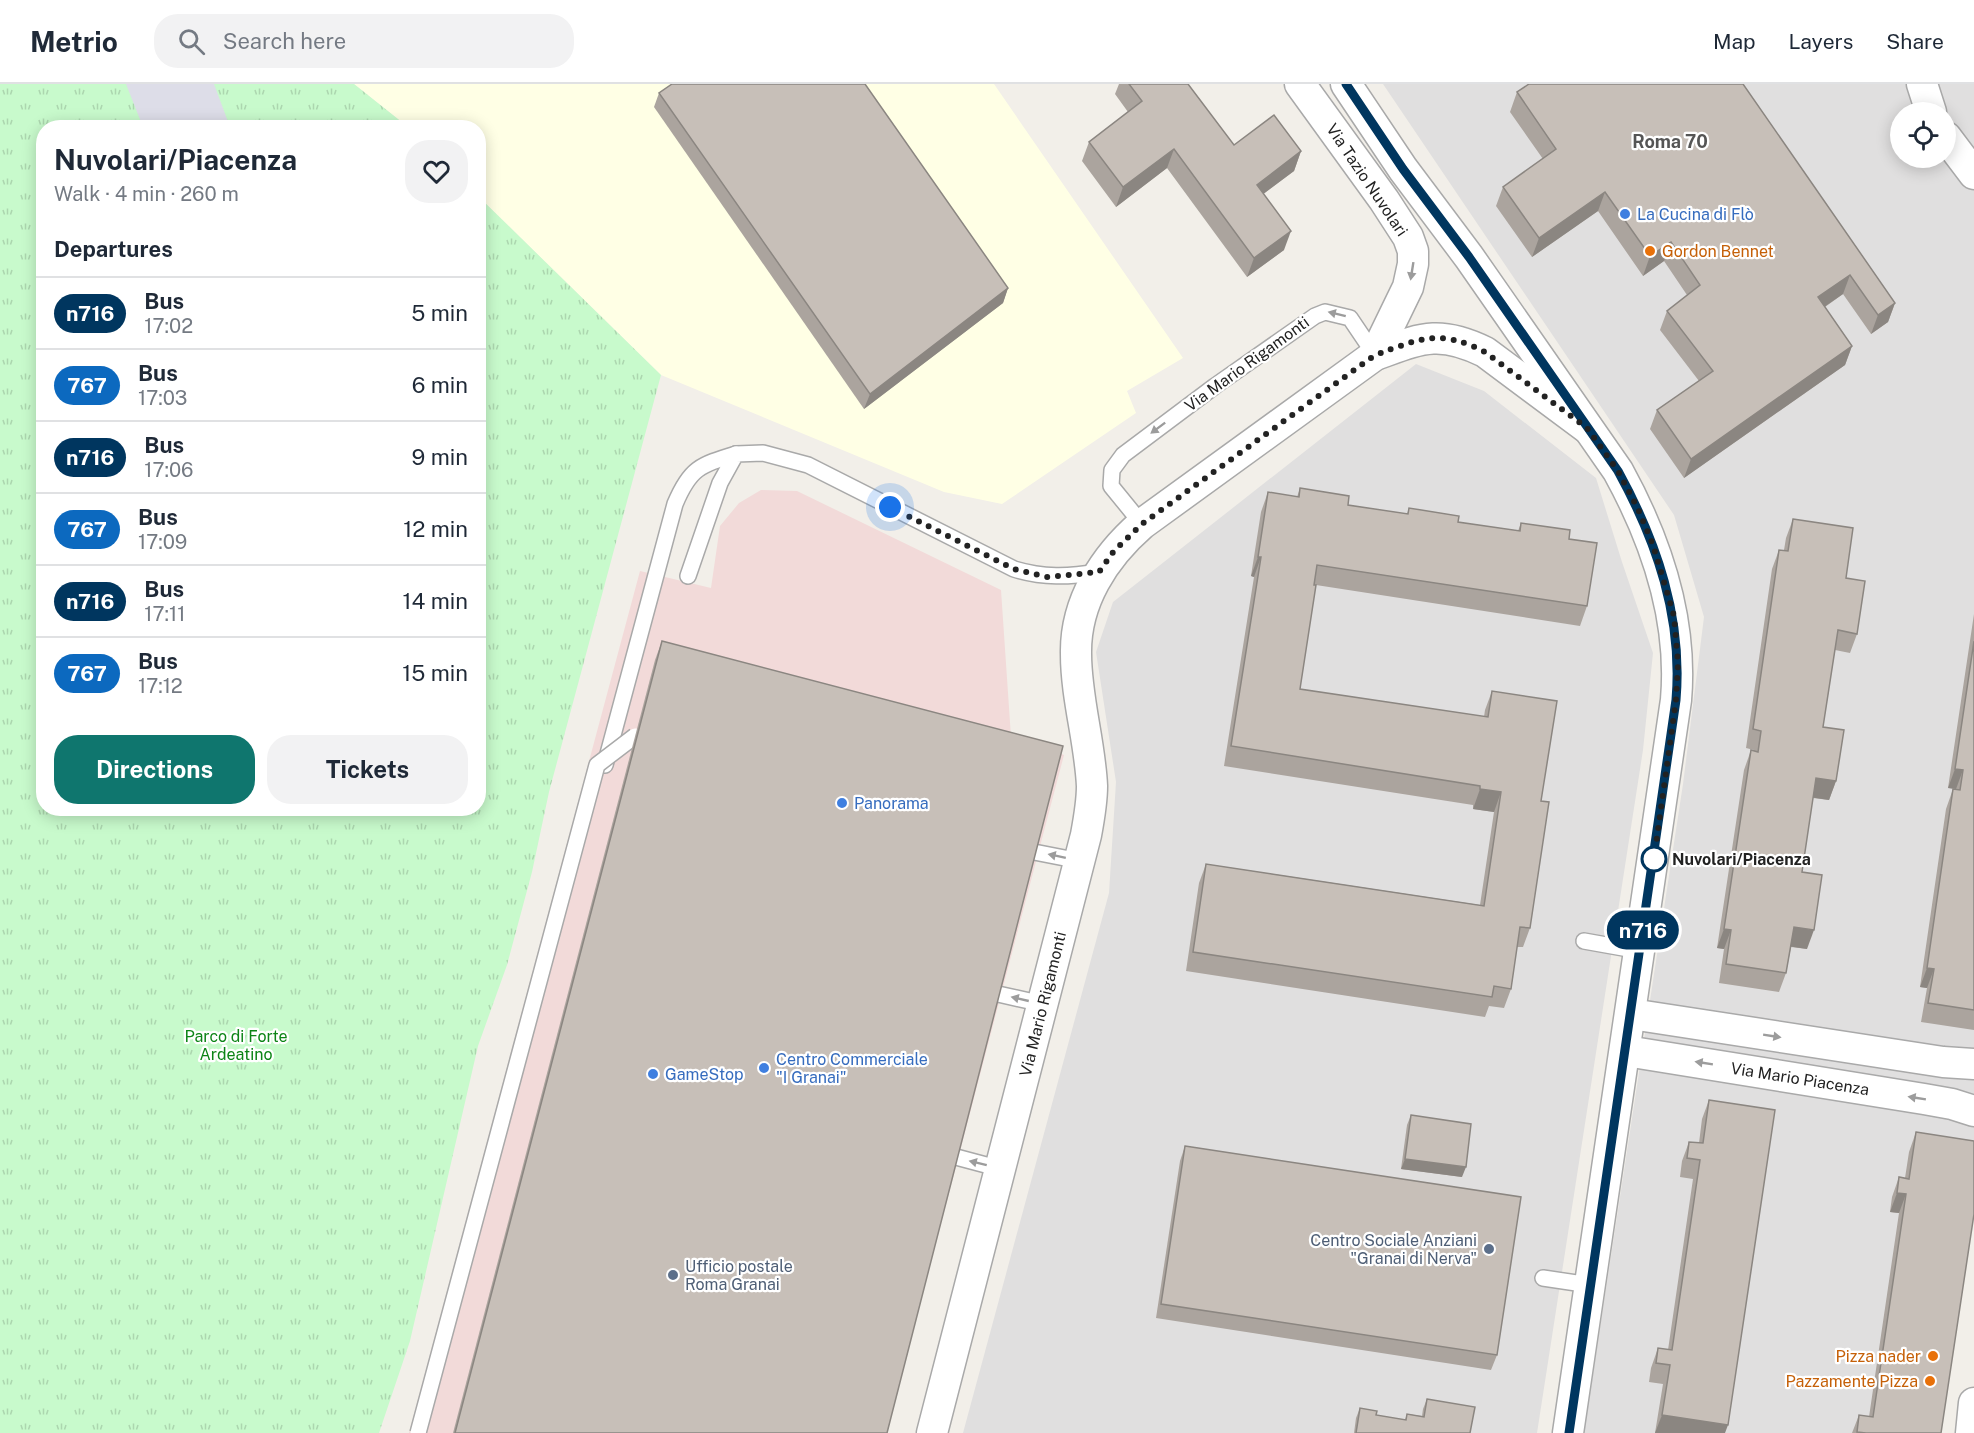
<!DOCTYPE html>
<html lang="en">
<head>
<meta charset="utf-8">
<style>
	body { margin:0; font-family:"Public Sans",sans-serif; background:#f2f2f3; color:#1f2937; height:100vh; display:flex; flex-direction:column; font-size:22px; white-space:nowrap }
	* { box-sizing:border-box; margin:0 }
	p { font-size:20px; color:#747a83 }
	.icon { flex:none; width:33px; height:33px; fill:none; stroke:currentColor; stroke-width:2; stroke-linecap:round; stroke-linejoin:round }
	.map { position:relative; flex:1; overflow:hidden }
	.details { position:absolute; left:36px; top:36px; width:450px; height:696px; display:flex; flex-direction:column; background:#fff; border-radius:24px; box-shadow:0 3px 15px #0003 }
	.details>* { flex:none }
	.badge { padding:0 12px; border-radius:20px; font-size:21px; line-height:39px }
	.fabs { position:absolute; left:1890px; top:18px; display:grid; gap:12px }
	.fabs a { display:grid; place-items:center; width:66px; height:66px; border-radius:50%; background:#fff; box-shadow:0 3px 15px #0003; font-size:30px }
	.you { position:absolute; width:30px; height:30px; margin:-15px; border:4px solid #fff; border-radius:50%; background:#1a73e8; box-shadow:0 0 0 9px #1a73e833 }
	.map>.badge { position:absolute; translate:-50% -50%; box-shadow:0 0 0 3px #fff }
	h2 { padding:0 18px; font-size:22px; line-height:54px }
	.round { display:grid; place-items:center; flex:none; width:63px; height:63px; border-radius:24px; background:#f2f2f3 }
	.summary { display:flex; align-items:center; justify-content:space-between; height:102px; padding:0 18px }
	h1 { font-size:28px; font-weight:700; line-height:45px }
	.cta { display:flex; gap:12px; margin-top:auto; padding:12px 18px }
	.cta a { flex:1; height:69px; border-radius:24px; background:#0f766e; color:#fff; font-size:24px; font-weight:700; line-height:69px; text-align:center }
	.cta a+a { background:#f2f2f3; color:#1f2937 }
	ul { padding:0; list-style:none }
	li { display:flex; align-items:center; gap:18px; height:72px; padding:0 18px; border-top:2px solid #e0e1e3 }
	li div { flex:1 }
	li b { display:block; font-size:22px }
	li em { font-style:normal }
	li .badge { min-width:66px; font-weight:700; text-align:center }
	header { display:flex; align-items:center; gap:36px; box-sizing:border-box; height:84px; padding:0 30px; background:#fff; border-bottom:2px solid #e0e1e3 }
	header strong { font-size:28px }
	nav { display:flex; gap:33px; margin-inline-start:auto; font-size:21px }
	.search { width:420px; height:54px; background:#f2f2f3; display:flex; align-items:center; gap:15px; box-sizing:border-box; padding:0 21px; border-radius:24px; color:#747a83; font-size:22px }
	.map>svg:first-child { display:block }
	.residential { fill:#e0dfdf; fill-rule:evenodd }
	.commercial { fill:#f2dad9 }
	.education { fill:#ffffe5 }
	.park { fill:url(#park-tufts) }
	.plaza { fill:#dddde8 }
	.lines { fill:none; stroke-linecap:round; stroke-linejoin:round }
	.service-casing { stroke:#a9a9a9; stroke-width:18 }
	.minor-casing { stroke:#a9a9a9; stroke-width:33 }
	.service { stroke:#fff; stroke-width:15 }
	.minor { stroke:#fff; stroke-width:30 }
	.service-bridge-casing { stroke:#a9a9a9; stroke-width:18; stroke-linecap:butt }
	.service-bridge { stroke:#fff; stroke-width:15 }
	.wall { fill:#aba49e }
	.shaded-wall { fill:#8b8681 }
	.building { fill:#c7bfb8; stroke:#8b8681; stroke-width:1.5 }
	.oneway { fill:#9c9c9c }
	.line-casing { stroke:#fff; stroke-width:14 }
	.line { stroke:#00365f; stroke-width:9 }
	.walk { stroke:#222; stroke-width:6; stroke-dasharray:0 10.8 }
	.shop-dot { fill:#3f7fe0; stroke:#fff; stroke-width:2 }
	.food-dot { fill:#e8710a; stroke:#fff; stroke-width:2 }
	.stop-dot { fill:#fff; stroke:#00365f; stroke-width:3 }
	.service-dot { fill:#5c6f8a; stroke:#fff; stroke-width:2 }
	.labels { text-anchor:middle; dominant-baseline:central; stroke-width:4.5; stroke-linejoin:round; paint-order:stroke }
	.street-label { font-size:16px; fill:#222; stroke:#fff }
	.shop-label { font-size:16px; fill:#366cbe; stroke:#fff; text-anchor:start }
	.food-label { font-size:16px; fill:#c56008; stroke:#fff; text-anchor:end }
	.stop-label { font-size:16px; font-weight:bold; fill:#222; stroke:#fff; text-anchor:start }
	.park-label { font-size:16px; fill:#0c8416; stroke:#fff }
	.service-label { font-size:16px; fill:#4e5e75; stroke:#fff; text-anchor:end }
	.neighbourhood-label { font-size:18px; font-weight:bold; fill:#555; stroke:#fff }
</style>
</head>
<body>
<header>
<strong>Metrio</strong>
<div class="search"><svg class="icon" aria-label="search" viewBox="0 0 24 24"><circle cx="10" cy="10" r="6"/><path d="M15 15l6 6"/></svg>Search here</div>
<nav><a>Map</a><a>Layers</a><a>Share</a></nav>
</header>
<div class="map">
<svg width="1974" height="1349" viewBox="0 0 1974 1349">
	<defs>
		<pattern id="park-tufts" width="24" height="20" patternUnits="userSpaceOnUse" patternTransform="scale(1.5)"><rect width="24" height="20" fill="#c8facc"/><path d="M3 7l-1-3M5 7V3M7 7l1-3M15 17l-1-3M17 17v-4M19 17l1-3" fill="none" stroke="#acd6af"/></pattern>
	</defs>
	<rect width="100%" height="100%" fill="#f2efe9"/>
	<g class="residential">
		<path d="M1383,0h591v1116l-36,233h-354l99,-649 21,-167 -30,-102zM1900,28h46v46h-46z"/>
		<path d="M1416,280l68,27 112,87 26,84 31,91 -10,97 -106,683h-574l146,-540 7,-111 -20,-130 17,-50z"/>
	</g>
	<path class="commercial" d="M761,406l36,1 204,99 10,147 53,18 -178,678h-477l231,-862 71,17 9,-62 19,-23z"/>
	<path class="education" d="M354,0h640l189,274 -56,33 9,22 -134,91 -58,-12 -283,-117 -182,-178 -1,-69 -70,-1z"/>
	<path class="park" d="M0,0h354l54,43 -364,1v680h434l1,-611 182,178 -112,417 -17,80 -25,93 -29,81 -68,295 -31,92h-379z"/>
	<path class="plaza" d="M126,0h88l16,43h-87z"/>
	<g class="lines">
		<defs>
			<g id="service">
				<path d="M1142,440l-31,-38 1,-16 11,-15 92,-69 100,-70 10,-4 25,6 25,37"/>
				<path d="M688,492l32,-93 16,-29 27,-1 45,12 206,104c30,9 54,8 85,3"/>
				<path d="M605,681l70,-261c15,-36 25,-39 61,-50"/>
				<path d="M1034,768l46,9"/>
				<path d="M1584,857l56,10"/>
				<path d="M998,910l45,10"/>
				<path d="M956,1073l45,12"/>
				<path d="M1543,1194l47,7"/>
			</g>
			<g id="minor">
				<path d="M1300,0l84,116 24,37 5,14v13l-5,23 -33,68"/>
				<path d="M1346,0l57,85 66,88 149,214c39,71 65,148 58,229l-108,733"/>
				<path d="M1922,0l9,28"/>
				<path d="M1946,53l28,37"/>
				<path d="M1631,930l312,48 31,2"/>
				<path d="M1626,967l298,48 28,5 22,7"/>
				<path d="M932,1349l154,-598c3,-16 6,-32 6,-49 -2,-44 -16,-88 -16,-132 -1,-52 28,-97 66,-130l233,-169c45,-16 63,-26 110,-3l102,76"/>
				<path d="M1971,1349l3,-30"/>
			</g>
		</defs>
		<use href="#service" class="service-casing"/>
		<use href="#minor" class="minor-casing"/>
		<use href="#service" class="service"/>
		<use href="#minor" class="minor"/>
		<defs>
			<path id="service-bridge" d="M418,1349l179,-668 38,-29"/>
		</defs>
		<use href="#service-bridge" class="service-bridge-casing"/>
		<use href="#service-bridge" class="service-bridge"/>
	</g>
	<g class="wall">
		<path d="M1119,0h69l46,61 67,6 -7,20 -31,23 21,56 -37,27 -80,-109 -51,39 -34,-46 7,-19 39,-30 -13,-18z"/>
		<path d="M1743,0l152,219 -7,19 -17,12 -28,-40 -18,13 27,39 -7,19 -161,113 -34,-49 7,-19 42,-29 -39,-51 7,-19 20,-16 -23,-34 -21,15 -45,-65 -66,46 -36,-51 7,-19 40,-28 -33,-47 7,-20z"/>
		<path d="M659,9l349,195 -5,15 -139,106 -210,-302z"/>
		<path d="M1300,404l48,17 59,9 2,-6 49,14 60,9 3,-8 48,16 18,67 -7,20 -264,-41 -16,104 184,28 1,-7 7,-19 49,110 -11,127 -7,19h-6l-6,42 -7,19 -15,-2 -4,11 -299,-46 13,-88 7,-19 274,41 14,-93 -21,-3v-4l-249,-39 30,-189 -3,-1 10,-64 7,-20 29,5z"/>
		<path d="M1793,435l53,59 11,56 -7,19 -15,-3 -12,77 13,54 -7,19 -16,-2 -11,74 5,77 -16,-2 -5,26 -7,19 -60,-9 5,-34 -7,-1 27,-178 7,-20 3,1v-1l-8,-2 26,-179 7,-19h5l2,-12z"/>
		<path d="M1974,530v416l-53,-8 6,-34 -7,-1 26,-178 7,-20 3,1v-1l-8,-1z"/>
		<path d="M662,557l225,792h-434l202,-773z"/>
		<path d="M1709,1016l16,333h-70l8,-49 -14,-2 2,-14 7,-20 10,2 25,-171 -13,-2 2,-16 7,-19 10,1 3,-24z"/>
		<path d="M1411,1031l51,62 -61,-8 6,-44z"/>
		<path d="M1916,1048l25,301h-89l7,-18 10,2 30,-204 -9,-1 2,-15 7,-20 6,1 4,-26z"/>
		<path d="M1185,1062l312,209 -6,15 -335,-52 24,-157z"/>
		<path d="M1427,1315l43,34h-116l2,-15 4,-10 16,7 29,5 2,-6 15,2 1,-7z"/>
	</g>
	<g class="shaded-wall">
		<path d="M1174,65l-7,19 -51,39 7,-20z"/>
		<path d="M1301,67l-7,20 -44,33 7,-19z"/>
		<path d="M1605,108l-7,19 -66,46 7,-19z"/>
		<path d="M1291,147l-7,19 -37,27 7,-19z"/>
		<path d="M1671,158l-7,19 -21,15 7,-20z"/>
		<path d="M1850,191l-7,19 -32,22 7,-19z"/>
		<path d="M1008,204l-5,15 -139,106 6,-15z"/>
		<path d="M1895,219l-7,19 -17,12 7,-19z"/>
		<path d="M1852,262l-7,19 -161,113 7,-19z"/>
		<path d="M1258,473h3l-7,20 -3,-1z"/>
		<path d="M1955,685l8,1 -7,19 -8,-1z"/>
		<path d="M1816,694l20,3 -7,19 -20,-3z"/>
		<path d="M1480,705l21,3 -7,20 -21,-3z"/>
		<path d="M1794,843l20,3 -7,19 -20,-3z"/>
		<path d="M1724,845l7,1 -7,19 -7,-1z"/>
		<path d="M1927,884l7,1 -7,19 -7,-1z"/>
		<path d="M1405,1075l61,8 -4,10 -61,-8z"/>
		<path d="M1897,1109l9,1 -7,19 -9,-1z"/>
		<path d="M1662,1331l66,10 -3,8h-70z"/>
	</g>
	<g class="building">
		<path d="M672,0h193l143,204 -138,106 -211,-301z"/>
		<path d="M1129,0h59l46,61 40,-30 27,36 -44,34 34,46 -37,27 -80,-109 -51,38 -34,-45 53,-41z"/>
		<path d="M1529,0h214l152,219 -17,12 -28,-40 -32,22 34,49 -161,113 -34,-49 56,-39 -46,-60 33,-26 -29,-43 -21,14 -45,-64 -66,46 -36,-51 53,-38 -39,-57z"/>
		<path d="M1300,404l49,8 -1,9 60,9 1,-6 50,8 -1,6 62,9 1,-8 49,7 -1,9 28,4 -10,63 -270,-41 -3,20h2l-16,104 188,28 4,-26 65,10 -16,100 8,1 -19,126 -10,-1 -9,62 -17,-3 -2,11 -299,-45 13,-88 278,42 17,-114 -21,-3v-3l-249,-40 30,-189h-3l10,-65 31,5z"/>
		<path d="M1793,435l60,9 -7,50 19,3 -8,53 -19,-4 -15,97 21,3 -8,51 -20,-3 -14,94 20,3 -8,55 -20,-3 -8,46 -60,-9 5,-34 -7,-1 27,-179 7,2 3,-21 -8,-2 26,-179 9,1z"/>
		<path d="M662,557l401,105 -176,687h-432z"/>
		<path d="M1974,557v369l-46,-7 6,-34 -7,-1 26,-179 7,1 3,-20 -8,-1z"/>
		<path d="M1709,1016l66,10 -47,315 -66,-10 8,-50 -14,-2 2,-15 14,2 28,-190 -13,-2 2,-16 14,1z"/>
		<path d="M1411,1031l60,9 -5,43 -61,-8z"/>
		<path d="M1916,1048l58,9v73l-33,219h-75l-9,-1 2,-17 14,2 33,-223 -9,-1 2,-16 10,2z"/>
		<path d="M1185,1062l336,51 -24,158 -336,-51z"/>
		<path d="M1427,1315l48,8 -5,26h-114l4,-25 17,3 -1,4 30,5 1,-6 17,3z"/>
	</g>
	<defs><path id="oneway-solid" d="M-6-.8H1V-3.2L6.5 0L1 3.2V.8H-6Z" transform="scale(1.5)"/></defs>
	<g class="oneway">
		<use href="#oneway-solid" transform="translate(1412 187) rotate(99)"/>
		<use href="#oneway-solid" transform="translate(1337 230) rotate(-166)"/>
		<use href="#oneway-solid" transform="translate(1158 344) rotate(143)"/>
		<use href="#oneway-solid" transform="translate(1057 772) rotate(-168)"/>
		<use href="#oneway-solid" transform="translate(1020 915) rotate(-167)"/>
		<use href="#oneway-solid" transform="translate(1772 952) rotate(9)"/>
		<use href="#oneway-solid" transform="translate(1704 979) rotate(-171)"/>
		<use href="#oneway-solid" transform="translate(1917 1014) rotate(-171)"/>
		<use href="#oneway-solid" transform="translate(978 1079) rotate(-166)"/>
	</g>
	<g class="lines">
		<defs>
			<path id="line" d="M1346,0l57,85 66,88 149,214c39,71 65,147 58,229l-107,733"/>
		</defs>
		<use href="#line" class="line-casing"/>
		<use href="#line" class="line"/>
		<path class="walk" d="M890,423l124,62 33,8 52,-5 15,-21 28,-27 233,-169c45,-16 63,-27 110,-3l102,76 31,43 20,38 15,36 21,71 4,47 -2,37 -22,159"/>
	</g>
	<g class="shop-dot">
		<circle cx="1625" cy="130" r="6"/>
		<circle cx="842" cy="719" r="6"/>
		<circle cx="764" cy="984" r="6"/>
		<circle cx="653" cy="990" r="6"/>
	</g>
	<g class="food-dot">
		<circle cx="1650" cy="167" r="6"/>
		<circle cx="1933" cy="1272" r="6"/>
		<circle cx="1930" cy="1297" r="6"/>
	</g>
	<circle class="stop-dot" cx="1654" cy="775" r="12"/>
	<g class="service-dot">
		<circle cx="1489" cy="1165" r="6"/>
		<circle cx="673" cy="1191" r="6"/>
	</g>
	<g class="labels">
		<g class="street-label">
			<text transform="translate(1367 96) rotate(56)">Via Tazio Nuvolari</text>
			<text transform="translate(1247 280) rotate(-36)">Via Mario Rigamonti</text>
			<text transform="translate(1043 920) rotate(-76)">Via Mario Rigamonti</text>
			<text transform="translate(1800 995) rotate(9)">Via Mario Piacenza</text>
		</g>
		<g class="shop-label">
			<text x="1637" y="130">La Cucina di Flò</text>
			<text x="854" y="719">Panorama</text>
			<text x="776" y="975">Centro Commerciale<tspan x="776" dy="18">"I Granai"</tspan></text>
			<text x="665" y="990">GameStop</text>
		</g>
		<g class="food-label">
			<text x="1662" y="167" text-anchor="start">Gordon Bennet</text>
			<text x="1921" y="1272">Pizza nader</text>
			<text x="1918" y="1297">Pazzamente Pizza</text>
		</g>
		<g class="stop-label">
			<text x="1672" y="775">Nuvolari/Piacenza</text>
		</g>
		<g class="park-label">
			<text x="236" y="952">Parco di Forte<tspan x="236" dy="18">Ardeatino</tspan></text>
		</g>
		<g class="service-label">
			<text x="1477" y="1156">Centro Sociale Anziani<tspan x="1477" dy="18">"Granai di Nerva"</tspan></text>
			<text x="685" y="1182" text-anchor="start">Ufficio postale<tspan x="685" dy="18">Roma Granai</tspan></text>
		</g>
		<g class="neighbourhood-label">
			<text x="1670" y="57">Roma 70</text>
		</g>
	</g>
</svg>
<div class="fabs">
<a><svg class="icon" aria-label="locate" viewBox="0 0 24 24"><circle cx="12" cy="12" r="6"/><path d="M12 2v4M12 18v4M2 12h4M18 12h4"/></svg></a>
</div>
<div class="you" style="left:890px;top:423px"></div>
<b class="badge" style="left:1643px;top:846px;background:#00365f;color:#fff">n716</b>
<section class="details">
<div class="summary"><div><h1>Nuvolari/Piacenza</h1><p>Walk · 4 min · 260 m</p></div><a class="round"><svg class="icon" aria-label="heart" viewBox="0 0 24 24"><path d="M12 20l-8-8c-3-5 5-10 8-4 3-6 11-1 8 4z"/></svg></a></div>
<h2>Departures</h2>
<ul>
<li><span class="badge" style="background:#00365f;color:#fff">n716</span><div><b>Bus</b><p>17:02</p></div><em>5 min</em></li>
<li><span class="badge" style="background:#0c69bf;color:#fff">767</span><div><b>Bus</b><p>17:03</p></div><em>6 min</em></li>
<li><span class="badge" style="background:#00365f;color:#fff">n716</span><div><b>Bus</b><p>17:06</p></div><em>9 min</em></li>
<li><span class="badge" style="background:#0c69bf;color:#fff">767</span><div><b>Bus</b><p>17:09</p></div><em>12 min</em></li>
<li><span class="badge" style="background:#00365f;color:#fff">n716</span><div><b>Bus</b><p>17:11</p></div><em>14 min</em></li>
<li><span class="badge" style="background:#0c69bf;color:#fff">767</span><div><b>Bus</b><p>17:12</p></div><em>15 min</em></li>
</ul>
<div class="cta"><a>Directions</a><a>Tickets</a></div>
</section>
</div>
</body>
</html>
